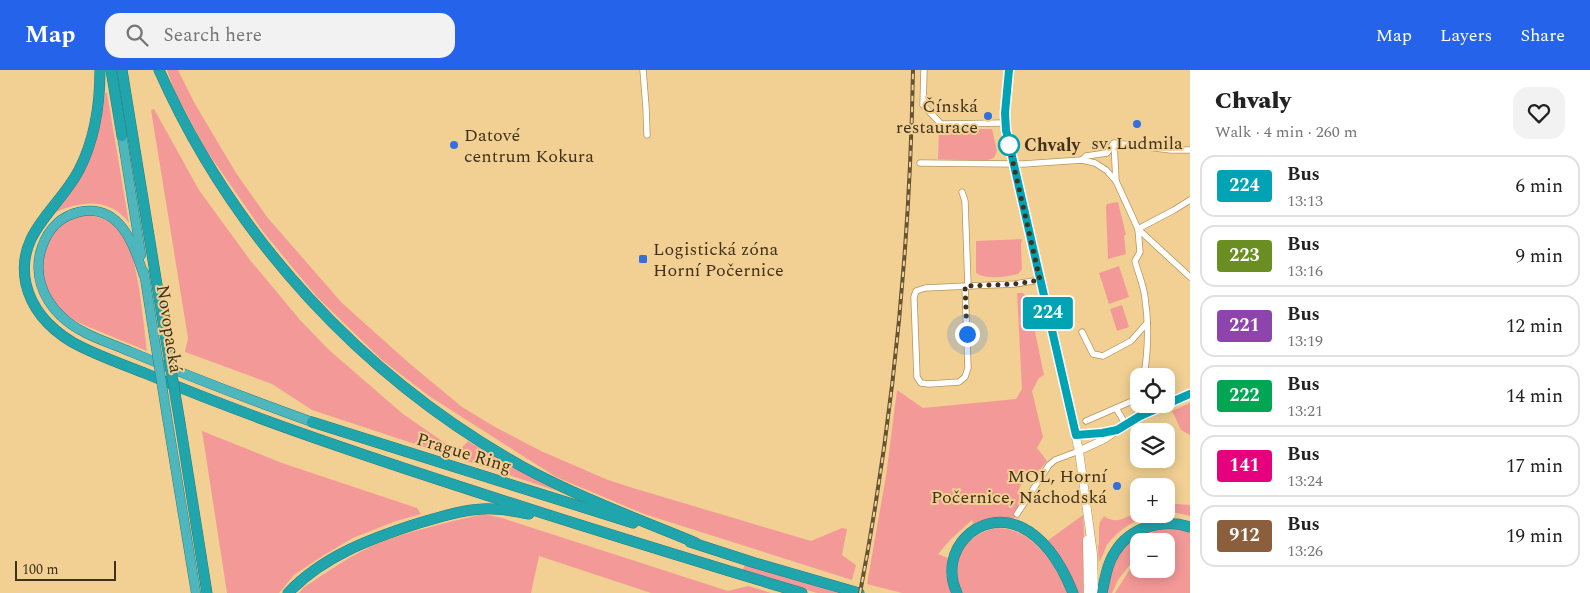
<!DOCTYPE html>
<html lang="en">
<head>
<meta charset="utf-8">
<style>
	body { margin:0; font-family:Spectral,serif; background:#f2f2f2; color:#222; height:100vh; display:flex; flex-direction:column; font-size:19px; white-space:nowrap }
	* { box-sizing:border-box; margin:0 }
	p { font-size:16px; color:#767676 }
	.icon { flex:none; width:28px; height:28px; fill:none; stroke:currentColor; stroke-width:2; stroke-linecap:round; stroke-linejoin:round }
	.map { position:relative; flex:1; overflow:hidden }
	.side { display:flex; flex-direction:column; background:#fff; width:400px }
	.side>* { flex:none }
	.badge { padding:0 10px; border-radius:4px; font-size:18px; line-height:32px }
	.controls { position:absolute; left:1130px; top:298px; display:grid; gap:10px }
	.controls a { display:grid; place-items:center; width:45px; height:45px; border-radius:10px; background:#fff; box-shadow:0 2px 12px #0003; font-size:25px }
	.scale { position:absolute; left:15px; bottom:12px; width:101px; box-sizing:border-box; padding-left:5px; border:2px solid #40321a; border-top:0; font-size:14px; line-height:18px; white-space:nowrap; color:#40321a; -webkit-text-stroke:4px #f2d094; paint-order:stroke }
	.you { position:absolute; width:25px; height:25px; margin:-12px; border:4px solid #fff; border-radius:50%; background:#1a73e8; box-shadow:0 0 0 8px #1a73e833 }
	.map>.badge { position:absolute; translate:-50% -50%; box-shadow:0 0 0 2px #fff }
	.round { display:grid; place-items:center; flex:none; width:52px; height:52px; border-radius:15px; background:#f2f2f2 }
	.headline { display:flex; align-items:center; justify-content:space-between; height:85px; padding:0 25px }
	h1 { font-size:24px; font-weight:800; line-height:38px }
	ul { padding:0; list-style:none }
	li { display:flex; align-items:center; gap:15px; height:62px; margin:0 10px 8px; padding:0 15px; border:2px solid #e0e0e0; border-radius:15px }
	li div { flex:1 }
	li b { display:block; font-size:19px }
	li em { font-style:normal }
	li .badge { min-width:55px; font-weight:700; text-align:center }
	header { display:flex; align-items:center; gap:30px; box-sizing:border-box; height:70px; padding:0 25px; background:#2563eb; color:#fff }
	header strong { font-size:24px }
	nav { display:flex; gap:28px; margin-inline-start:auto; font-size:18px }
	.search { width:350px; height:45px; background:#f2f2f2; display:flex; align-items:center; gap:12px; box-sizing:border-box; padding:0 18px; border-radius:15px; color:#767676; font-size:19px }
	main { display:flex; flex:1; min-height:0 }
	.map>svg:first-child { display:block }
	.green { fill:#f39a98 }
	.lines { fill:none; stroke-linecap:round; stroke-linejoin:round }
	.minor-casing { stroke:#b6955b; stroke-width:7 }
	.tertiary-casing { stroke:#b6955b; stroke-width:8 }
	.secondary-casing { stroke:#b6955b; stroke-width:9 }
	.trunk-casing { stroke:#2c7d7a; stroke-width:10 }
	.motorway-casing { stroke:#2c7d7a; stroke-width:11 }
	.minor { stroke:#fff; stroke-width:5.5 }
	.tertiary { stroke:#fff; stroke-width:7 }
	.secondary { stroke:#fff; stroke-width:8 }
	.trunk { stroke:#4eb7be; stroke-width:9 }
	.motorway { stroke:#21a5ad; stroke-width:10 }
	.rail-casing { stroke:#655333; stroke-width:4 }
	.rail { stroke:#f2d094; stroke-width:2; stroke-dasharray:5.5; stroke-linecap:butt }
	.trunk-bridge-casing { stroke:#2c7d7a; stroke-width:10; stroke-linecap:butt }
	.motorway-bridge-casing { stroke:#2c7d7a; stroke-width:11; stroke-linecap:butt }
	.trunk-bridge { stroke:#4eb7be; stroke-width:9 }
	.motorway-bridge { stroke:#21a5ad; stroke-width:10 }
	.line-casing { stroke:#fff; stroke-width:11 }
	.line { stroke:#00a3b4; stroke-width:8 }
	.walk { stroke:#40321a; stroke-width:5; stroke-dasharray:0 9 }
	.poi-dot { fill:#336fdd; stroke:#f2d094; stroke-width:2 }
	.stop-dot { fill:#fff; stroke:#00a3b4; stroke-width:2.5 }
	.labels { text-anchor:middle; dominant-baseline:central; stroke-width:4; stroke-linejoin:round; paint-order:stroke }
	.poi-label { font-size:18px; fill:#40321a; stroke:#f2d094; text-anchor:end }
	.stop-label { font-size:18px; font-weight:bold; fill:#40321a; stroke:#f2d094; text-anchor:start }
	.street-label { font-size:18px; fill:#40321a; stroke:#f2d094 }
</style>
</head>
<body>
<header>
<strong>Map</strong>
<div class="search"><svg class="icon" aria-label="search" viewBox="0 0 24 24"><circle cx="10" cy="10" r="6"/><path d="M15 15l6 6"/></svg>Search here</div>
<nav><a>Map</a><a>Layers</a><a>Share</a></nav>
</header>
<main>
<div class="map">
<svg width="1190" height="523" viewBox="0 0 1190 523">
	<rect width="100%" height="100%" fill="#f2d094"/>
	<g class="green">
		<path d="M167,0h11l17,34 41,69 31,44 75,86 67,60 53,44 33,20 46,24 67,29 25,8 178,53 31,-13 5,1 -5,26 14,10 -4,15 -208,-66 -88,-37 -127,-81 -47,-36 -65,-63 -53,-64 -58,-83 -31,-58z"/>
		<path d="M105,23h2l22,130c-19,-26 -48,-22 -73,-11 30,-37 44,-71 49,-119z"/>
		<path d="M154,39l45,81 51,70 51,61 28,29 74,64 55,38 10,-11 42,25 47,25 -245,-81 -40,-26 -87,-32 3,-14 -37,-228z"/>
		<path d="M939,59h53l5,22 -3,7 -9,3 -47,-2z"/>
		<path d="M1118,132l8,33h-2l2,19 -18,5 -2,-53 1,-2z"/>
		<path d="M84,144c11,3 24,4 33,12 21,18 26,96 30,125 -15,-6 -31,-13 -46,-19 -29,-12 -52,-20 -58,-55 -1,-9 -2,-17 2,-26 9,-25 15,-28 39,-37z"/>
		<path d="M1022,169l-1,6 1,24 -4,5c-12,3 -32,6 -42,-1v-32z"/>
		<path d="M1119,196l10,31 -20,7 -10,-31z"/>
		<path d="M1017,223h6l5,5 16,77 -5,3 -7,13 11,46 -6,11 10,13 -9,11 -13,5 -8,16 6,5 -9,21c-15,-3 -28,-1 -41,5l-1,-4 -21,19 -13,15 10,4 -2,16 5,19h-49l-35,-9 19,-108 11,-86 26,18 93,-9 6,-10z"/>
		<path d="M1122,235l7,22 -12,4 -7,-22z"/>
		<path d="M1190,333v32l-9,-5 -9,-19z"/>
		<path d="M202,361l80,32 135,45 4,6 -25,7 -43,17 -29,17 -30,20 -15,18h-52z"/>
		<path d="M1166,433l24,2v11l-13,-3h-11z"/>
		<path d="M1136,442l5,4 4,-2h11c-18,4 -38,15 -49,31 -3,6 -5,13 -8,17l-1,-14 1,-5v-16l1,-5 4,-6c12,9 21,2 32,-4z"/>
		<path d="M484,444l18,4 226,73 20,-5 23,7h-120l-112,-37 -8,37h-232l4,-5c24,-16 49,-34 76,-45 34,-13 70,-21 105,-29z"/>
		<path d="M1083,445l1,20 -1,58h-6l-30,-52z"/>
		<path d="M1166,457l24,4v62h-75l15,-24 9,-10v10h27v-28h-13l4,-5 -5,-4 -4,1 -2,8h-7v12l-21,27 -6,13h-5c2,-9 2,-22 7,-31 11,-23 29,-30 52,-35z"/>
		<path d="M998,458c36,1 56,36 70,65h-106c-16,-31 3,-60 36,-65z"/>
		<path d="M745,495l94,28h-22l-73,-22 -1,-2z"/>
	</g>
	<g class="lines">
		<defs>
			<g id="minor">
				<path d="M643,0l3,37 1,28"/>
				<path d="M924,0l-1,35 18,19 64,-1"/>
				<path d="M1082,90l4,-4 21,-3 6,-9"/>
				<path d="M920,93l103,1 59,-4 13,3 11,7 10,11 22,48 52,48"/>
				<path d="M1116,111l-2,-38 57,7h19"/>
				<path d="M962,122l3,9 3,85 47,-2 25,-4"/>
				<path d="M1138,159l2,23 -5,9c3,12 9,25 10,37 4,26 3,53 -1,78"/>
				<path d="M1138,159l36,-19 16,-10"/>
				<path d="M965,216l3,82 -3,9 -6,5 -30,2 -8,-1 -4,-6 -3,-80 2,-6 9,-3 43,-2"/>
				<path d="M1082,262l11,22 10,2 28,-15 16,-18"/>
				<path d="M1116,338l10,17"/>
				<path d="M1086,351l53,-23"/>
				<path d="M1017,444l32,-49 6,-5 24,-9"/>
			</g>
			<g id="tertiary">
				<path d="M1076,365h14l27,-5 23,-14 50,-22"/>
				<path d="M1079,381l26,-12 10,-7"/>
			</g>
			<g id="secondary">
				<path d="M1009,0l-4,43 1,17 73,321 14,103 1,39"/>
				<path d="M1087,470l1,53"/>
			</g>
			<g id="trunk">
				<path d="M122,66l19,119"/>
				<path d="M144,202l9,57"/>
				<path d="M144,206c-10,-30 -23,-73 -65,-64 -18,4 -31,17 -37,35 -9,25 0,51 19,69 18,18 47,26 70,36 60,25 120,48 181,70"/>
				<path d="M167,347l29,176"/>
			</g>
			<g id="motorway">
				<path d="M100,0c0,35 -5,69 -21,100 -20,39 -64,63 -53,114 6,26 23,44 46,58 23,13 50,22 75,32 55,23 111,44 168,64 161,56 324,106 487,155"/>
				<path d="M111,0l11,66"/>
				<path d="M122,0l43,264"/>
				<path d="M159,0c74,167 204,308 364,397 55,30 115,52 173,76"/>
				<path d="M312,352l321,101"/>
				<path d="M180,353l27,170"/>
				<path d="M690,472l65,21 104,30"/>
				<path d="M288,523c35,-37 84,-55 131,-70 21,-6 42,-13 64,-14 15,-1 31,2 46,5"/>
				<path d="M957,523c-20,-42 22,-85 64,-66 25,12 42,41 52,66"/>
				<path d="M1102,523c3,-14 5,-29 13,-41 15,-25 48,-34 75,-25"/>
			</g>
		</defs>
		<use href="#minor" class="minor-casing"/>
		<use href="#tertiary" class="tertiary-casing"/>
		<use href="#secondary" class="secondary-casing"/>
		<use href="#trunk" class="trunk-casing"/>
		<use href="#motorway" class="motorway-casing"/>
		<use href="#minor" class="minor"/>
		<use href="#tertiary" class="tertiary"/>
		<use href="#secondary" class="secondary"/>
		<use href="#trunk" class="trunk"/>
		<use href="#motorway" class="motorway"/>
		<defs>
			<path id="rail" d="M860,523c33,-172 50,-347 53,-523"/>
		</defs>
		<use href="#rail" class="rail-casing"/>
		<use href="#rail" class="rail"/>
		<defs>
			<path id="trunk-bridge" d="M153,259l14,88"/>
			<path id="motorway-bridge" d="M165,264l15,89"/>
		</defs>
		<use href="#trunk-bridge" class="trunk-bridge-casing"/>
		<use href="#motorway-bridge" class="motorway-bridge-casing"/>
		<use href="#trunk-bridge" class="trunk-bridge"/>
		<use href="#motorway-bridge" class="motorway-bridge"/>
	</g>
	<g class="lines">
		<defs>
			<path id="line" d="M1009,0l-4,43 1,17 70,305 26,-2 15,-3 23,-14 50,-22"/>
		</defs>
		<use href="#line" class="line-casing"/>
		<use href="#line" class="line"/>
		<path class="walk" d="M967,264l-2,-48 50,-2 25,-4 -31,-135"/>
	</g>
	<g class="poi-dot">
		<circle cx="988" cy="46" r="5"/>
		<circle cx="1137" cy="54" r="5"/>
		<circle cx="454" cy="75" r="5"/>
		<rect x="638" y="184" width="10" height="10" rx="2.5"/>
		<circle cx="1117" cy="416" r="5"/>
	</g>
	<circle class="stop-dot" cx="1009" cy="75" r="10"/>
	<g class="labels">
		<g class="poi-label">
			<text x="978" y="36">Čínská<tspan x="978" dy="21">restaurace</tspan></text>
			<text x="464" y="65" text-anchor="start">Datové<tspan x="464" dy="21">centrum Kokura</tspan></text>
			<text x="1137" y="73" text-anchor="middle">sv. Ludmila</text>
			<text x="653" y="179" text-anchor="start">Logistická zóna<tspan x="653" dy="21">Horní Počernice</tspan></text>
			<text x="1107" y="406">MOL, Horní<tspan x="1107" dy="21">Počernice, Náchodská</tspan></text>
		</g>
		<g class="stop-label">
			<text x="1024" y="75">Chvaly</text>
		</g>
		<g class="street-label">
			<text transform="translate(169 259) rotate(81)">Novopacká</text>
			<text transform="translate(464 383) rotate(17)">Prague Ring</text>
		</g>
	</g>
</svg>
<div class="controls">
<a><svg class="icon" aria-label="locate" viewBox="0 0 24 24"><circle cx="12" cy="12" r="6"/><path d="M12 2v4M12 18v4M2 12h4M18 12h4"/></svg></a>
<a><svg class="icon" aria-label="layers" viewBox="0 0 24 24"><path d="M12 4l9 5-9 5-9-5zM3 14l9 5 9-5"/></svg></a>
<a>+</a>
<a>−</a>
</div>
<div class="scale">100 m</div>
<div class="you" style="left:967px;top:264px"></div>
<b class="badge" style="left:1048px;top:243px;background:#00a3b4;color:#fff">224</b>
</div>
<section class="side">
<div class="headline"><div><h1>Chvaly</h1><p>Walk · 4 min · 260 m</p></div><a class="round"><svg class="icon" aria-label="heart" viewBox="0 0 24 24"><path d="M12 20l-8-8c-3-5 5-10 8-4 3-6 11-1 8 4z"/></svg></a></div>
<ul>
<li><span class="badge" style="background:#00a3b4;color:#fff">224</span><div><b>Bus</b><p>13:13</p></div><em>6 min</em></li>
<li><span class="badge" style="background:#6b8e23;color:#fff">223</span><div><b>Bus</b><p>13:16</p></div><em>9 min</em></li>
<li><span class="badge" style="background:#8e44ad;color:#fff">221</span><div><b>Bus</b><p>13:19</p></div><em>12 min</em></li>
<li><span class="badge" style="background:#00a651;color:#fff">222</span><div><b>Bus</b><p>13:21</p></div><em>14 min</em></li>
<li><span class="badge" style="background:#e6007e;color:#fff">141</span><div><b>Bus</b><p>13:24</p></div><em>17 min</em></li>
<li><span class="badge" style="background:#8b5e3c;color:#fff">912</span><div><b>Bus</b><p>13:26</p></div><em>19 min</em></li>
</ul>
</section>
</main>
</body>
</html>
